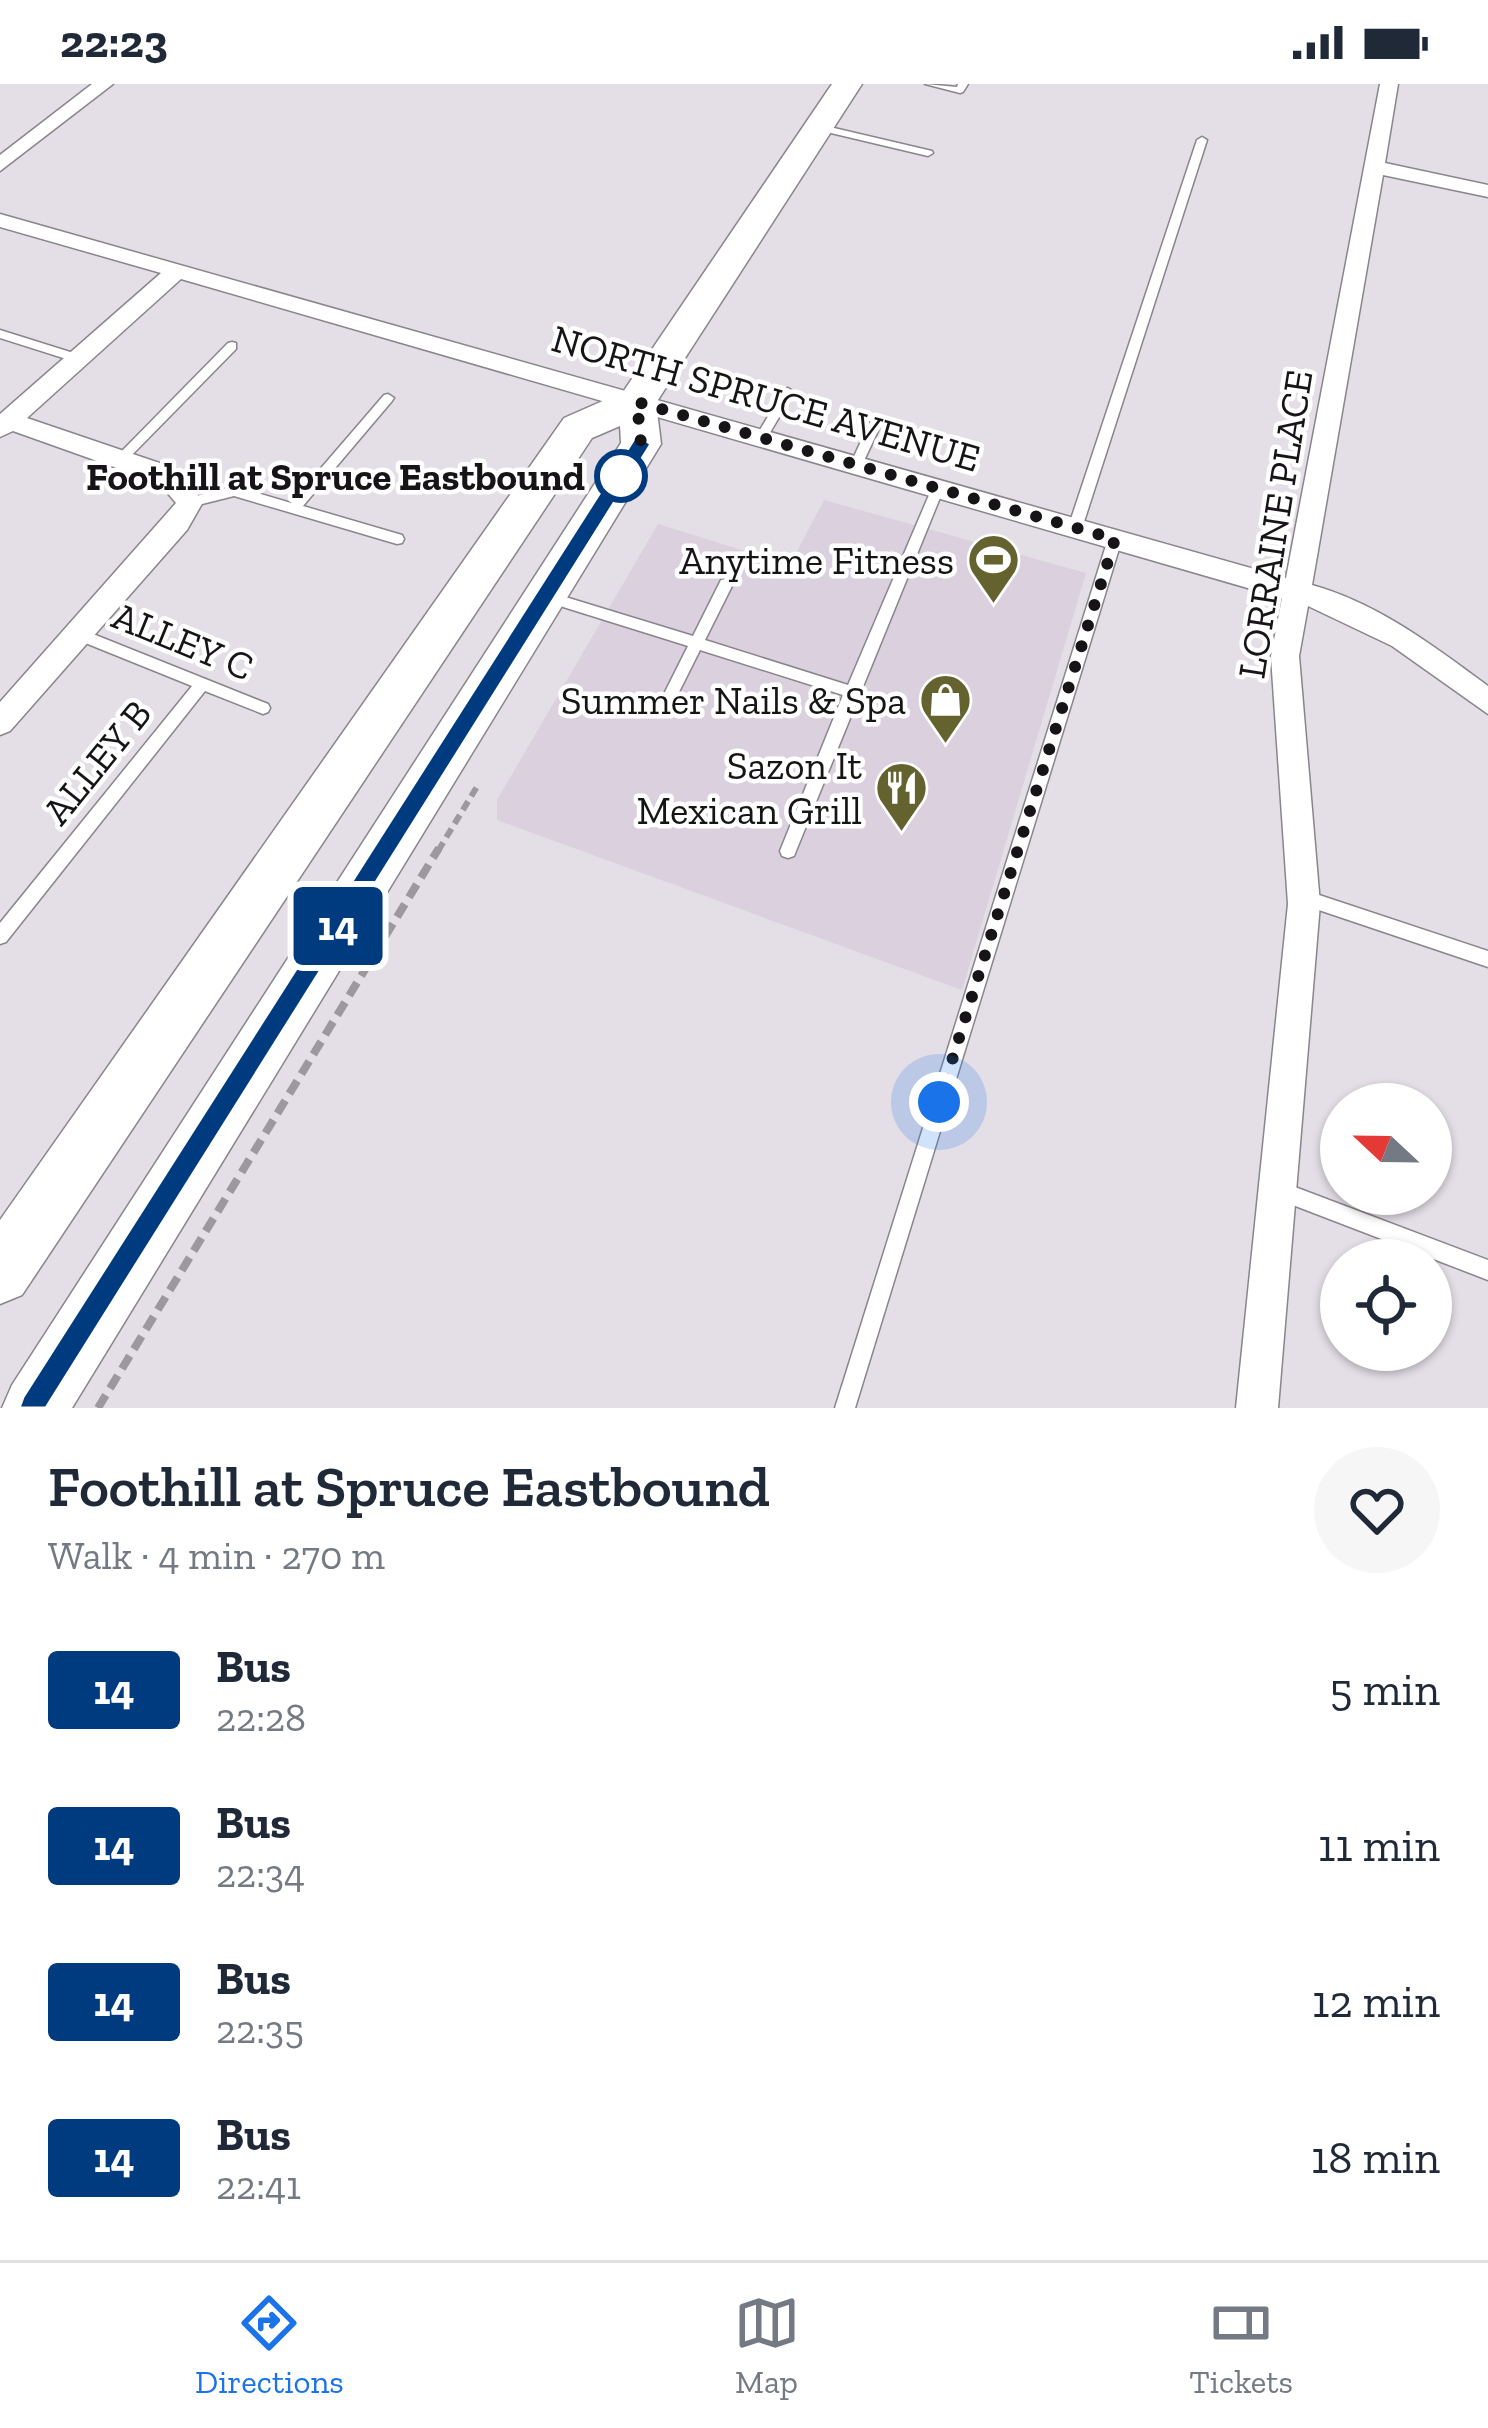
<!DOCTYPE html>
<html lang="en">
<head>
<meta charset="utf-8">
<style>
	body { margin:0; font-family:"Zilla Slab",serif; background:#f6f6f7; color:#1f2937; height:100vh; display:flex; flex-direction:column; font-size:45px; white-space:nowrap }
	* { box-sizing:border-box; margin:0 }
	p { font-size:39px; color:#747a83 }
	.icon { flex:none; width:66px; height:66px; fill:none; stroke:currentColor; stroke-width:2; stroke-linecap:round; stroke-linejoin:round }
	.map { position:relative; height:1324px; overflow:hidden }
	.drawer { display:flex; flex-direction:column; background:#fff; flex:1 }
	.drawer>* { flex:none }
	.badge { padding:0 24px; border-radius:9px; font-size:42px; line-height:78px }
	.needle { width:78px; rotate:292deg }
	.tools { position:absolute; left:1320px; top:999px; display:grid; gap:24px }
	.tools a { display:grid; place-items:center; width:132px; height:132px; border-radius:50%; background:#fff; box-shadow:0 3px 9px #0004; font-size:60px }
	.you { position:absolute; width:60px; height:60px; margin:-30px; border:9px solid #fff; border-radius:50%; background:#1a73e8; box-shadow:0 0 0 18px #1a73e833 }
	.map>.badge { position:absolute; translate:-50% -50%; box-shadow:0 0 0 6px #fff }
	.round { display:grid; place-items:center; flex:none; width:126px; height:126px; border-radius:63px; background:#f6f6f7 }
	.head { display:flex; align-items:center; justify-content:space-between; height:204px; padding:0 48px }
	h1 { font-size:57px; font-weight:600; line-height:90px }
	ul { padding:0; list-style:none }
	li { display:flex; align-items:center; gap:36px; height:156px; padding:0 48px }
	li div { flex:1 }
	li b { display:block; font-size:45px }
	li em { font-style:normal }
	li .badge { min-width:132px; font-weight:700; text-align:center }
	.status { display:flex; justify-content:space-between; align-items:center; height:84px; padding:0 60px; background:#fff; direction:ltr }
	.status svg { height:33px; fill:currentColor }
	.tabs { display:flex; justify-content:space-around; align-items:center; height:168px; border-top:3px solid #e0e1e3; background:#fff; font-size:33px; color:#747a83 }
	.tabs a { display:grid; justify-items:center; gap:6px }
	.tabs .selected { color:#1a73e8 }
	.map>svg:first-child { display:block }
	.built { fill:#dad0de }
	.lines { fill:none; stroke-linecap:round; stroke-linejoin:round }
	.service-casing { stroke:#8a848c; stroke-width:3 }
	.minor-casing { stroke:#8a848c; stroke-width:3 }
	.primary-casing { stroke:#8a848c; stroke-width:3 }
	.path-far1 { stroke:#9d989e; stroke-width:6; stroke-dasharray:10 6; stroke-linecap:butt }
	.path { stroke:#9d989e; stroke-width:8; stroke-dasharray:15 8; stroke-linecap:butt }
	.service { fill:#fff; fill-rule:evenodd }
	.minor { fill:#fff; fill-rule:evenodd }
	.primary { fill:#fff; fill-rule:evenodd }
	.line { fill:#003b80; stroke:#fff; stroke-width:3 }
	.walk { stroke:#161416; stroke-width:12; stroke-dasharray:0 21.6 }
	.stop-dot { fill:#fff; stroke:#003b80; stroke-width:6 }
	.labels { text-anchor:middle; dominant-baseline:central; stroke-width:9; stroke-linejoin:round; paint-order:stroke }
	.street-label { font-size:39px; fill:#161416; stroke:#fff }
	.stop-label { font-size:39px; font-weight:bold; fill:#161416; stroke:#fff; text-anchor:end }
	.poi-label { font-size:39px; fill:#161416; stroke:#fff; text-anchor:end }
</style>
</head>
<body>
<div class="status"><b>22:23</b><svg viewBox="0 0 49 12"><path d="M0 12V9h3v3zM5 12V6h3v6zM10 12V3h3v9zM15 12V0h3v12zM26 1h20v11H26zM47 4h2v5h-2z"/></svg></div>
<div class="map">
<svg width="1488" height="1324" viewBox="0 0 1488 1324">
	<rect width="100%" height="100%" fill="#e4dee6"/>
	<path class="built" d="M824,416l262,73 -124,417 -465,-170v-20l161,-276 132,41z"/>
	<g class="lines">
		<defs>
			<g id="service">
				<path d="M925,0l32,3 1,-3h10l-5,8 -3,1z"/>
				<path d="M817,40l115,27 1,2 -5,3 -114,-27 -2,-2z"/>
				<path d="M1202,53l5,3 -125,388 -2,4h-10l-2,-4 129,-388z"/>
				<path d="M0,246l83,26 2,3 -6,4 -79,-25z"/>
				<path d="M232,258l4,1v6l-110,112h-8v-6l110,-112z"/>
				<path d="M788,304l6,4 -29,49h-8v-6l27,-46z"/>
				<path d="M388,310l6,4 -2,3 -89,105 99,29 2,4 -2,4 -5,1 -163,-48 -44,11 -6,-5 1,-3 49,-13 57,17 93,-108z"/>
				<path d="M877,332l6,4 -21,45 -6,5 -4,-2 -2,-3 21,-45z"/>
				<path d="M938,399l6,5 -148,363 -2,5 -6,2 -6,-2 -2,-5 63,-156 -143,-45 -30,60h-10l-2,-4 30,-60 -144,-45 -2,-4 7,-5 144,44 28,-56 5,-1 7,5 -28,56 143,45 84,-197z"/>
				<path d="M1115,450l7,5 -267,869h-20l273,-869z"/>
				<path d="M78,544l190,76 2,4 -2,4 -5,2 -58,-23 -199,251 -6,2v-21l192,-237 -119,-48 -2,-4 2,-4z"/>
				<path d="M1304,806l184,61v16l-190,-64 -2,-5 2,-5z"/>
				<path d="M1279,1097l209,79v20l-216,-83 -2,-7 2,-7z"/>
			</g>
			<g id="minor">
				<path d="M92,0h21l-113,87v-16z"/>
				<path d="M1380,0h18l-13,79 103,22v12l-105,-22 -71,410c67,19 120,60 176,101v28l-96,-68 -84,-40 -9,50 21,248 -42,504h-42l52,-504 -17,-248 11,-58 -1101,-319 -154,139 150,51 26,33 -16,28 -177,201 -10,4v-33l176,-199 -17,-20 -146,-52 -13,6v-23l161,-141 -161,-46v-13l1286,364z"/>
			</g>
			<path id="primary" d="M832,0h30l-206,319 5,41 -589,964h-70l10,-23 609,-942 -1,-17 -28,12 -570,857 -22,9v-84l564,-802 59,-26z"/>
		</defs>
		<use href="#service" class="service-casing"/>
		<use href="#minor" class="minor-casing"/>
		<use href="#primary" class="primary-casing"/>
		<path class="path-far1" d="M438,767l40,-66"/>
		<path class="path" d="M98,1324l341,-560"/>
		<use href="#service" class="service"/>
		<use href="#minor" class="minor"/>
		<use href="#primary" class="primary"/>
	</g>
	<path class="line" d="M641,353l10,7 -3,5 -602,959h-27l4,-11 611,-958z"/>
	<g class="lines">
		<path class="walk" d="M621,392l-6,10 26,-42 -4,-42 478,137 -176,563"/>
	</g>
	<defs>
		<symbol id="stadium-pin" viewBox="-11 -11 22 30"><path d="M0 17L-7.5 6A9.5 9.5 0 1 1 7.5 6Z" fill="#64622f" stroke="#fff"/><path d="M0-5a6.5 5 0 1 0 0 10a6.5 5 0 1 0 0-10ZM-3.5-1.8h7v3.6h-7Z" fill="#fff"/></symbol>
		<symbol id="shop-pin" viewBox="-11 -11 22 30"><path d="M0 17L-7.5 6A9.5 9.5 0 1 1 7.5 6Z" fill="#64622f" stroke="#fff"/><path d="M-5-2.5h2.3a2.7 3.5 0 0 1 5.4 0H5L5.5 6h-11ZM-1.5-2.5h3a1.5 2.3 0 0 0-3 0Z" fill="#fff"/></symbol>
		<symbol id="restaurant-pin" viewBox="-11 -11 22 30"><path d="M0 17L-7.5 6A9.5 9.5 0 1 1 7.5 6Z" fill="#64622f" stroke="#fff"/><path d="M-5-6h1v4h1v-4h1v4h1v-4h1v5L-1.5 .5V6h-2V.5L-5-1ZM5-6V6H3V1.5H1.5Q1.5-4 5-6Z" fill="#fff"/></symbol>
	</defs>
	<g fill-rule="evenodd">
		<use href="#stadium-pin" x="964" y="446" width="59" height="81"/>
		<use href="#shop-pin" x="916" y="586" width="59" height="81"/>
		<use href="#restaurant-pin" x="872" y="674" width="59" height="81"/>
	</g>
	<circle class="stop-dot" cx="621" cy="392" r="24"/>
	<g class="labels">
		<g class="street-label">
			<text transform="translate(766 314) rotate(16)">NORTH SPRUCE AVENUE</text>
			<text transform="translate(1275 440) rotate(-81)">LORRAINE PLACE</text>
			<text transform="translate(183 557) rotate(22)">ALLEY C</text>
			<text transform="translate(97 678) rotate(-51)">ALLEY B</text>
		</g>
		<g class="stop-label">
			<text x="585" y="392">Foothill at Spruce Eastbound</text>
		</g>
		<g class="poi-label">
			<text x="954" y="476">Anytime Fitness</text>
			<text x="906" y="616">Summer Nails &amp; Spa</text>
			<text x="862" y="681">Sazon It<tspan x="862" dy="45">Mexican Grill</tspan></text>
		</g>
	</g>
</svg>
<div class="tools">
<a><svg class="needle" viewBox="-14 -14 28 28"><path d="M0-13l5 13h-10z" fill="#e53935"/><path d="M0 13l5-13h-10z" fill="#747a83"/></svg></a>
<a><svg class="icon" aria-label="locate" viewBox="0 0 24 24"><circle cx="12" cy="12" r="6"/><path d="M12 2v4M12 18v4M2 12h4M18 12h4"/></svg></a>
</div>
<div class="you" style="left:939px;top:1018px"></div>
<b class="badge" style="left:338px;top:842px;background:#003b80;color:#fff">14</b>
</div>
<section class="drawer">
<div class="head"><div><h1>Foothill at Spruce Eastbound</h1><p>Walk · 4 min · 270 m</p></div><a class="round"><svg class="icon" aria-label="heart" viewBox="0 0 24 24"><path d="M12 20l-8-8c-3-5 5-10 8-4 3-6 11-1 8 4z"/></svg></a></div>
<ul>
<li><span class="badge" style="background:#003b80;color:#fff">14</span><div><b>Bus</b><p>22:28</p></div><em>5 min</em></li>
<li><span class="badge" style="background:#003b80;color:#fff">14</span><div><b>Bus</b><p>22:34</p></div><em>11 min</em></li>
<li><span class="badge" style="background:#003b80;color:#fff">14</span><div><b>Bus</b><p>22:35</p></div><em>12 min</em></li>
<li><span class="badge" style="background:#003b80;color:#fff">14</span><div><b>Bus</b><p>22:41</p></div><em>18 min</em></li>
</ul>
</section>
<nav class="tabs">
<a class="selected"><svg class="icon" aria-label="directions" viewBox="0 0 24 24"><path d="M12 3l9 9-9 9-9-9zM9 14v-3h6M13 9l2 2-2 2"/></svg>Directions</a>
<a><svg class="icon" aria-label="map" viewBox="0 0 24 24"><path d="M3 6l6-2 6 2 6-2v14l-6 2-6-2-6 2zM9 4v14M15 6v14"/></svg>Map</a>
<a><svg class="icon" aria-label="tickets" viewBox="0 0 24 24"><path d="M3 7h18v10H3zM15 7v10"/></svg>Tickets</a>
</nav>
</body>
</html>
